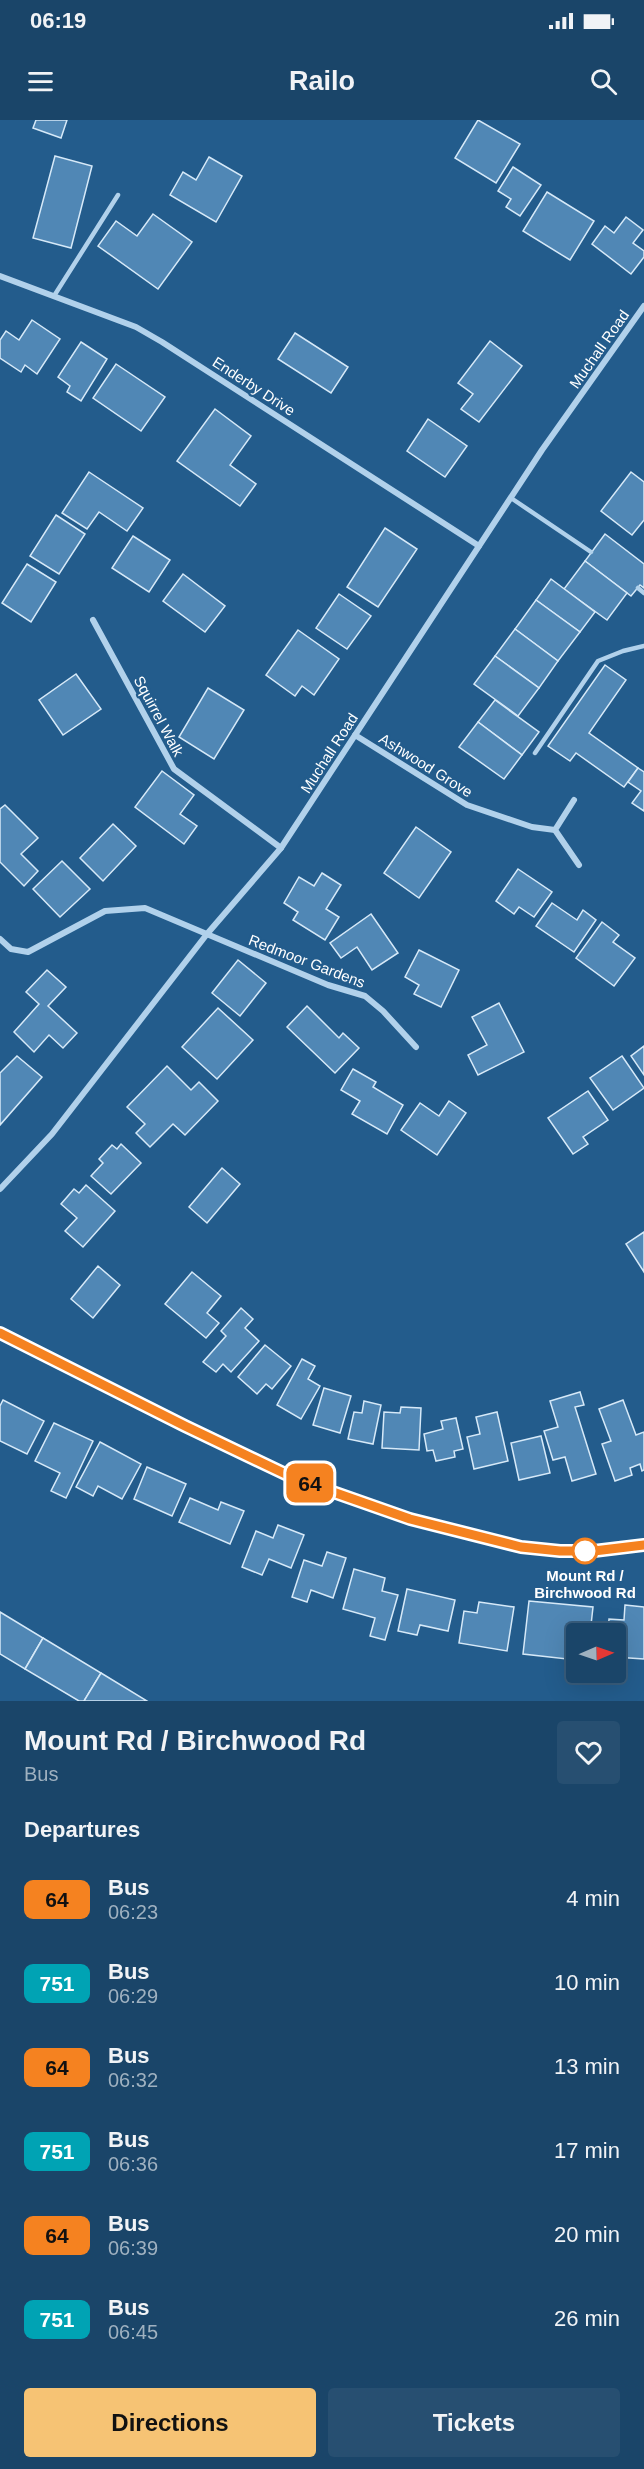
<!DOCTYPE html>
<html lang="en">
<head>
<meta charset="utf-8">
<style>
	body { margin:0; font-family:Helvetica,sans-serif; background:#274f71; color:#f1f3f6; height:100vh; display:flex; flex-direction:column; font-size:22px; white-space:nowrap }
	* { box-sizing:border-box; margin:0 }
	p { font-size:20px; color:#9fb1c0 }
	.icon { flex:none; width:33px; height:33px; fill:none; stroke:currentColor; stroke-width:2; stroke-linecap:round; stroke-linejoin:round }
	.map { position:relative; height:1581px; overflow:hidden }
	.drawer { display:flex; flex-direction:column; background:#1a4569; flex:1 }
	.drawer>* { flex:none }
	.badge { padding:0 12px; border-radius:9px; font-size:21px; line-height:39px }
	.needle { width:39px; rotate:88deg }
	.controls { position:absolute; left:566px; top:1503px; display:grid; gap:12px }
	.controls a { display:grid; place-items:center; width:60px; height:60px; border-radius:6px; background:#1a4569; box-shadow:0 6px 24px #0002,0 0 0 2px #385d7d; font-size:30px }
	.map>.badge { position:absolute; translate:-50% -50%; box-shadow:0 0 0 3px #fff }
	h2 { padding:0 24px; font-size:22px; line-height:54px }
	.round { display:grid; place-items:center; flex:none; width:63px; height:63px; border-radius:6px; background:#274f71 }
	.headline { display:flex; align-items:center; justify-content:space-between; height:102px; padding:0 24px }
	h1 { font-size:28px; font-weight:700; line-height:45px }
	.primary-button { display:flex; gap:12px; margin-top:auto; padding:12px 24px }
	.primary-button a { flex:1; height:69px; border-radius:6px; background:#f6c374; color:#111; font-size:24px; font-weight:700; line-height:69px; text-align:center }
	.primary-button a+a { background:#274f71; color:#f1f3f6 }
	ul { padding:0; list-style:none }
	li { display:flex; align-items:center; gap:18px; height:84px; padding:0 24px }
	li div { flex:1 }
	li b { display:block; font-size:22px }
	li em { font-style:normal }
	li .badge { min-width:66px; font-weight:700; text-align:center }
	.status { display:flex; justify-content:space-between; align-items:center; height:42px; padding:0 30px; background:#1a4569; direction:ltr }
	.status svg { height:16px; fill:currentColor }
	header { display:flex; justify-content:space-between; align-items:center; height:78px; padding:0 24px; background:#1a4569; font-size:27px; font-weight:700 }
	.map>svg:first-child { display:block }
	.building { fill:#5087b5; stroke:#d6e9f8; stroke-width:1.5 }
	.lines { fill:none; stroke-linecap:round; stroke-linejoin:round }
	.service { stroke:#b1d1eb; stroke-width:4.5 }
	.minor { stroke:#b1d1eb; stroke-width:6 }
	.line-casing { stroke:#fff; stroke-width:14 }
	.line { stroke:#f58220; stroke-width:9 }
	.stop-dot { fill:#fff; stroke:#f58220; stroke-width:3 }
	.labels { text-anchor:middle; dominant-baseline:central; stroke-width:4.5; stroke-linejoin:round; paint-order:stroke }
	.street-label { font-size:15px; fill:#fff; stroke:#235c8c }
	.stop-label { font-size:15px; font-weight:bold; fill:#fff; stroke:#235c8c }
</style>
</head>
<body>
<div class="status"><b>06:19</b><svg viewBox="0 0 49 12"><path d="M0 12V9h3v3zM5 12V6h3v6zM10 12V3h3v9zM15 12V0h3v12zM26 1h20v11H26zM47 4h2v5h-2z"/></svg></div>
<header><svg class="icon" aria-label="menu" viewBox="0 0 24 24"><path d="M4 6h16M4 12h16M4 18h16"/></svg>Railo<svg class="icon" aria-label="search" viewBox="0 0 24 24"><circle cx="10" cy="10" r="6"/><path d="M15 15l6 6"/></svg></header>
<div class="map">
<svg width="644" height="1581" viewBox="0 0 644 1581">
	<rect width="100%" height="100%" fill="#235c8c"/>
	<g class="building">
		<path d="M36,0h31l-6,18 -28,-10z"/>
		<path d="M478,0l42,24 -24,39 -41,-25z"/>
		<path d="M55,36l37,10 -21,82 -38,-10z"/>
		<path d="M209,37l33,19 -26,46 -46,-27 13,-23 13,8z"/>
		<path d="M513,47l28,18 -21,31 -14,-9 5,-8 -13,-8z"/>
		<path d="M547,72l47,29 -24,39 -47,-29z"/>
		<path d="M153,94l39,28 -34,47 -60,-43 18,-25 21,15z"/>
		<path d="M626,97l17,13 -10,13 11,8v6l-13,17 -39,-30 13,-18 9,7z"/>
		<path d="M32,200l28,19 -23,35 -12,-9 -4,7 -21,-14v-18l6,-9 13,9z"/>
		<path d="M295,213l53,34 -17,26 -53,-34z"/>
		<path d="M490,221l32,25 -43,56 -18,-13 12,-15 -15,-11z"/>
		<path d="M81,222l26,17 -26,42 -14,-9 3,-6 -12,-9z"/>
		<path d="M116,244l49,33 -24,34 -48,-33z"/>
		<path d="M215,289l36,27 -21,29 26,19 -16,22 -63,-45z"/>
		<path d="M428,299l39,27 -22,31 -38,-26z"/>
		<path d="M89,352l54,36 -16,23 -28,-19 -12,17 -25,-16z"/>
		<path d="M631,352l13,10v38l-12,15 -31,-24z"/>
		<path d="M56,395l29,19 -26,40 -29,-18z"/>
		<path d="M385,408l32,21 -39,58 -31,-20z"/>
		<path d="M605,414l39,30v24l-4,-3 -9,11 -46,-35z"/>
		<path d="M133,416l37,24 -21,32 -37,-24z"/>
		<path d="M585,441l42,32 -20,27 -43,-31z"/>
		<path d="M27,444l29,18 -25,40 -29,-19z"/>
		<path d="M183,454l42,32 -20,26 -42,-31z"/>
		<path d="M551,459l44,33 -15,20 -44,-32z"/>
		<path d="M339,474l32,22 -24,33 -31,-21z"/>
		<path d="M536,480l44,32 -22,29 -43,-32z"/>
		<path d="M515,509l43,32 -19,27 -44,-32z"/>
		<path d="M298,510l41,29 -25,36 -12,-9 -7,10 -29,-21z"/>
		<path d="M495,536l44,32 -21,28 -44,-32z"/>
		<path d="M605,545l21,15 -37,53 49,35 -14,19 -48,-34 -6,8 -22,-15z"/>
		<path d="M76,554l25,35 -38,26 -24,-35z"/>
		<path d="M208,568l36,22 -30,49 -35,-22z"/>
		<path d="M495,580l44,32 -17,23 -44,-33z"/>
		<path d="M478,602l44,33 -18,24 -45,-32z"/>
		<path d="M638,648l6,4v39l-12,-8 9,-12 -13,-9z"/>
		<path d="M162,651l32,24 -14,19 17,12 -13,18 -49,-37z"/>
		<path d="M5,685l33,33 -17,16 17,17 -14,15 -24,-24v-53z"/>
		<path d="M113,704l23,22 -33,35 -23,-23z"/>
		<path d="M416,707l35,25 -32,46 -35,-25z"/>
		<path d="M62,741l28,28 -30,28 -27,-28z"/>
		<path d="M518,749l34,23 -18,25 -15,-10 -5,7 -18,-13z"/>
		<path d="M322,753l19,12 -15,24 13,8 -14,23 -32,-20 5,-8 -14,-9 15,-26 15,9z"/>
		<path d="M552,783l25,17 6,-10 13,10 -22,32 -38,-26z"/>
		<path d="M371,794l27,39 -26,17 -15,-23 -16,11 -11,-15z"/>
		<path d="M602,802l17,13 -6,7 22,16 -21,28 -38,-28z"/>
		<path d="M419,830l40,20 -18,37 -27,-13 5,-9 -14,-8z"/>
		<path d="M238,840l28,23 -26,33 -28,-23z"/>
		<path d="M47,850l19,17 -18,19 29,27 -14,15 -14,-13 -15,17 -20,-20 25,-28 -13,-12z"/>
		<path d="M499,883l25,49 -46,23 -10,-20 19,-10 -15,-28z"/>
		<path d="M307,886l32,32 4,-5 16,15 -24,25 -48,-46z"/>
		<path d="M218,888l35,32 -36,39 -35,-32z"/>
		<path d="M644,926v29l-13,-19z"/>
		<path d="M17,936l25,21 -42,48v-52z"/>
		<path d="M622,936l22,32 -31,22 -23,-32z"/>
		<path d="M167,946l24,24 8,-8 19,19 -33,34 -12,-11 -23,23 -14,-14 9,-9 -18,-17z"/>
		<path d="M353,949l23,13 -3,5 30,18 -16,29 -35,-20 8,-13 -19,-11z"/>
		<path d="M588,971l20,29 -25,17 5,7 -15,10 -25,-36z"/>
		<path d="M449,981l17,12 -29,42 -36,-25 19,-27 19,13z"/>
		<path d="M121,1024l20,19 -30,31 -20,-18 12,-13 -4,-4 13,-14 5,4z"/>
		<path d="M222,1048l18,16 -33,39 -18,-16z"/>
		<path d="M86,1065l29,26 -32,36 -18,-16 12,-13 -16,-14 13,-15 5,4z"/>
		<path d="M644,1112v40l-18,-28z"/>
		<path d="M98,1146l22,19 -27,33 -22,-19z"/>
		<path d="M192,1152l29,24 -14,17 12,10 -13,15 -41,-34z"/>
		<path d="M241,1188l12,11 -8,9 14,13 -28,31 -8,-8 -7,8 -13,-10 23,-26 -5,-5z"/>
		<path d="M265,1225l26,21 -19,23 -6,-5 -9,10 -19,-17z"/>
		<path d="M302,1239l13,7 -7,13 12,7 -19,33 -24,-14z"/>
		<path d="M324,1268l27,8 -11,37 -27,-8z"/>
		<path d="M580,1272l4,13 -9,2 21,67 -24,7 -7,-24 -12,3 -9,-29 14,-4 -8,-26z"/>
		<path d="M3,1280l41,21 -17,33 -27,-13v-35z"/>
		<path d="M623,1280l13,35 8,-3v38l-2,1 -2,-7 -10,4 2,7 -17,6 -13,-37 9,-3 -12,-32z"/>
		<path d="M364,1281l17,4 -8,39 -25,-5 6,-27 8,1z"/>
		<path d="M401,1287l20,1 -2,42 -37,-2 2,-36 16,1z"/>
		<path d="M497,1292l11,49 -34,8 -7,-32 13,-3 -4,-17z"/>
		<path d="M456,1298l7,31 -9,2 1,6 -19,4 -3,-11 -6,1 -3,-17 19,-5 -2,-8z"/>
		<path d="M54,1303l39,18 -27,57 -15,-7 9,-18 -25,-12z"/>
		<path d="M541,1316l9,37 -31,7 -8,-37z"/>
		<path d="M100,1322l41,22 -19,35 -24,-13 -5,10 -17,-9z"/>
		<path d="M147,1347l39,17 -14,32 -38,-17z"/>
		<path d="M190,1378l28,12 3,-8 23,9 -14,33 -51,-22z"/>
		<path d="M278,1405l26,10 -13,33 -22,-9 -7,16 -20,-8 14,-36 17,7z"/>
		<path d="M327,1432l19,6 -13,40 -22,-8 -4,12 -15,-5 12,-37 18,6z"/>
		<path d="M354,1449l31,9 -3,13 16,4 -13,45 -15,-4 5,-18 -32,-9z"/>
		<path d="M407,1469l48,11 -7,31 -28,-6 -3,10 -19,-4z"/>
		<path d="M529,1481l64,6 -3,27h-14v26l-53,-6z"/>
		<path d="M479,1482l35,5 -7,44 -48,-8 5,-32 13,2z"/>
		<path d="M625,1485l19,2v52l-29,-2v-23h-7l1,-15 15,1z"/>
		<path d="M0,1492l43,26 -18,31 -25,-15z"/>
		<path d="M43,1518l58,35 -17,28h-5l-54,-32z"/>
		<path d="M101,1553l46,28h-63z"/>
	</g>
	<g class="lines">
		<g class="service">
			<path d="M54,176l64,-101"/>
			<path d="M511,378l80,54"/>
			<path d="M638,468l6,5"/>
			<path d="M535,633l63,-92 25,-10 21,-5"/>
		</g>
		<g class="minor">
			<path d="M0,156l136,51 26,15 317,204"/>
			<path d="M93,500l81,149 107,79"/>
			<path d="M355,615l112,70 65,22 23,3"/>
			<path d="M574,680l-19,30 24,35"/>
			<path d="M0,819l11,10 17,3 77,-41 40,-3 183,77 37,11 18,15 33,36"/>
			<path d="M0,1069l52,-55 155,-200 74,-86 261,-398 102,-144"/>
			<path d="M0,1213l185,93 111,53 114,40 57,16 54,12 73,4 50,-6"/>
		</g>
	</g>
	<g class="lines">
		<defs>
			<path id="line" d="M0,1213l185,93 111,53 114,40 111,28 39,4h34l50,-6"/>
		</defs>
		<use href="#line" class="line-casing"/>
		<use href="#line" class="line"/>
	</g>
	<circle class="stop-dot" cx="585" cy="1431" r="12"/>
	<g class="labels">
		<g class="street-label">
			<text transform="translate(599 229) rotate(-55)">Muchall Road</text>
			<text transform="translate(254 266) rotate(33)">Enderby Drive</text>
			<text transform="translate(159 596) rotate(62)">Squirrel Walk</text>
			<text transform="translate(329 633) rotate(-57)">Muchall Road</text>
			<text transform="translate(426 645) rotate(32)">Ashwood Grove</text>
			<text transform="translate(307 841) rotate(21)">Redmoor Gardens</text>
		</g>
		<g class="stop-label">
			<text x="585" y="1455">Mount Rd /<tspan x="585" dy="17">Birchwood Rd</tspan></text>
		</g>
	</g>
</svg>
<div class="controls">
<a><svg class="needle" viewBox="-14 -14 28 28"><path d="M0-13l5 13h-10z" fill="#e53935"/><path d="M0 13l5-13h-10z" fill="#9fb1c0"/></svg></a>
</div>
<b class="badge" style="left:310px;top:1363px;background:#f58220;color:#111">64</b>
</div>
<section class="drawer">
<div class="headline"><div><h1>Mount Rd / Birchwood Rd</h1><p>Bus</p></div><a class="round"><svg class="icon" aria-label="heart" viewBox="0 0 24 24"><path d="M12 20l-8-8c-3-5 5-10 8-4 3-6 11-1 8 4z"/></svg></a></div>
<h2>Departures</h2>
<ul>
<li><span class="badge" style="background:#f58220;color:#111">64</span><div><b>Bus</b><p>06:23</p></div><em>4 min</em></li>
<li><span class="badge" style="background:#00a3b4;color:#fff">751</span><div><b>Bus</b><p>06:29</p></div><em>10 min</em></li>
<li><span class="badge" style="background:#f58220;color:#111">64</span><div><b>Bus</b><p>06:32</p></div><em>13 min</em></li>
<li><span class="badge" style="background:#00a3b4;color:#fff">751</span><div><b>Bus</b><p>06:36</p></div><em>17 min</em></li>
<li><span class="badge" style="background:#f58220;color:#111">64</span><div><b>Bus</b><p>06:39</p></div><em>20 min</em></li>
<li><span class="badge" style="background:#00a3b4;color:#fff">751</span><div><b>Bus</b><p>06:45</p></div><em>26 min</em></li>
</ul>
<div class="primary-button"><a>Directions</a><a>Tickets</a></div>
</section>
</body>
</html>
